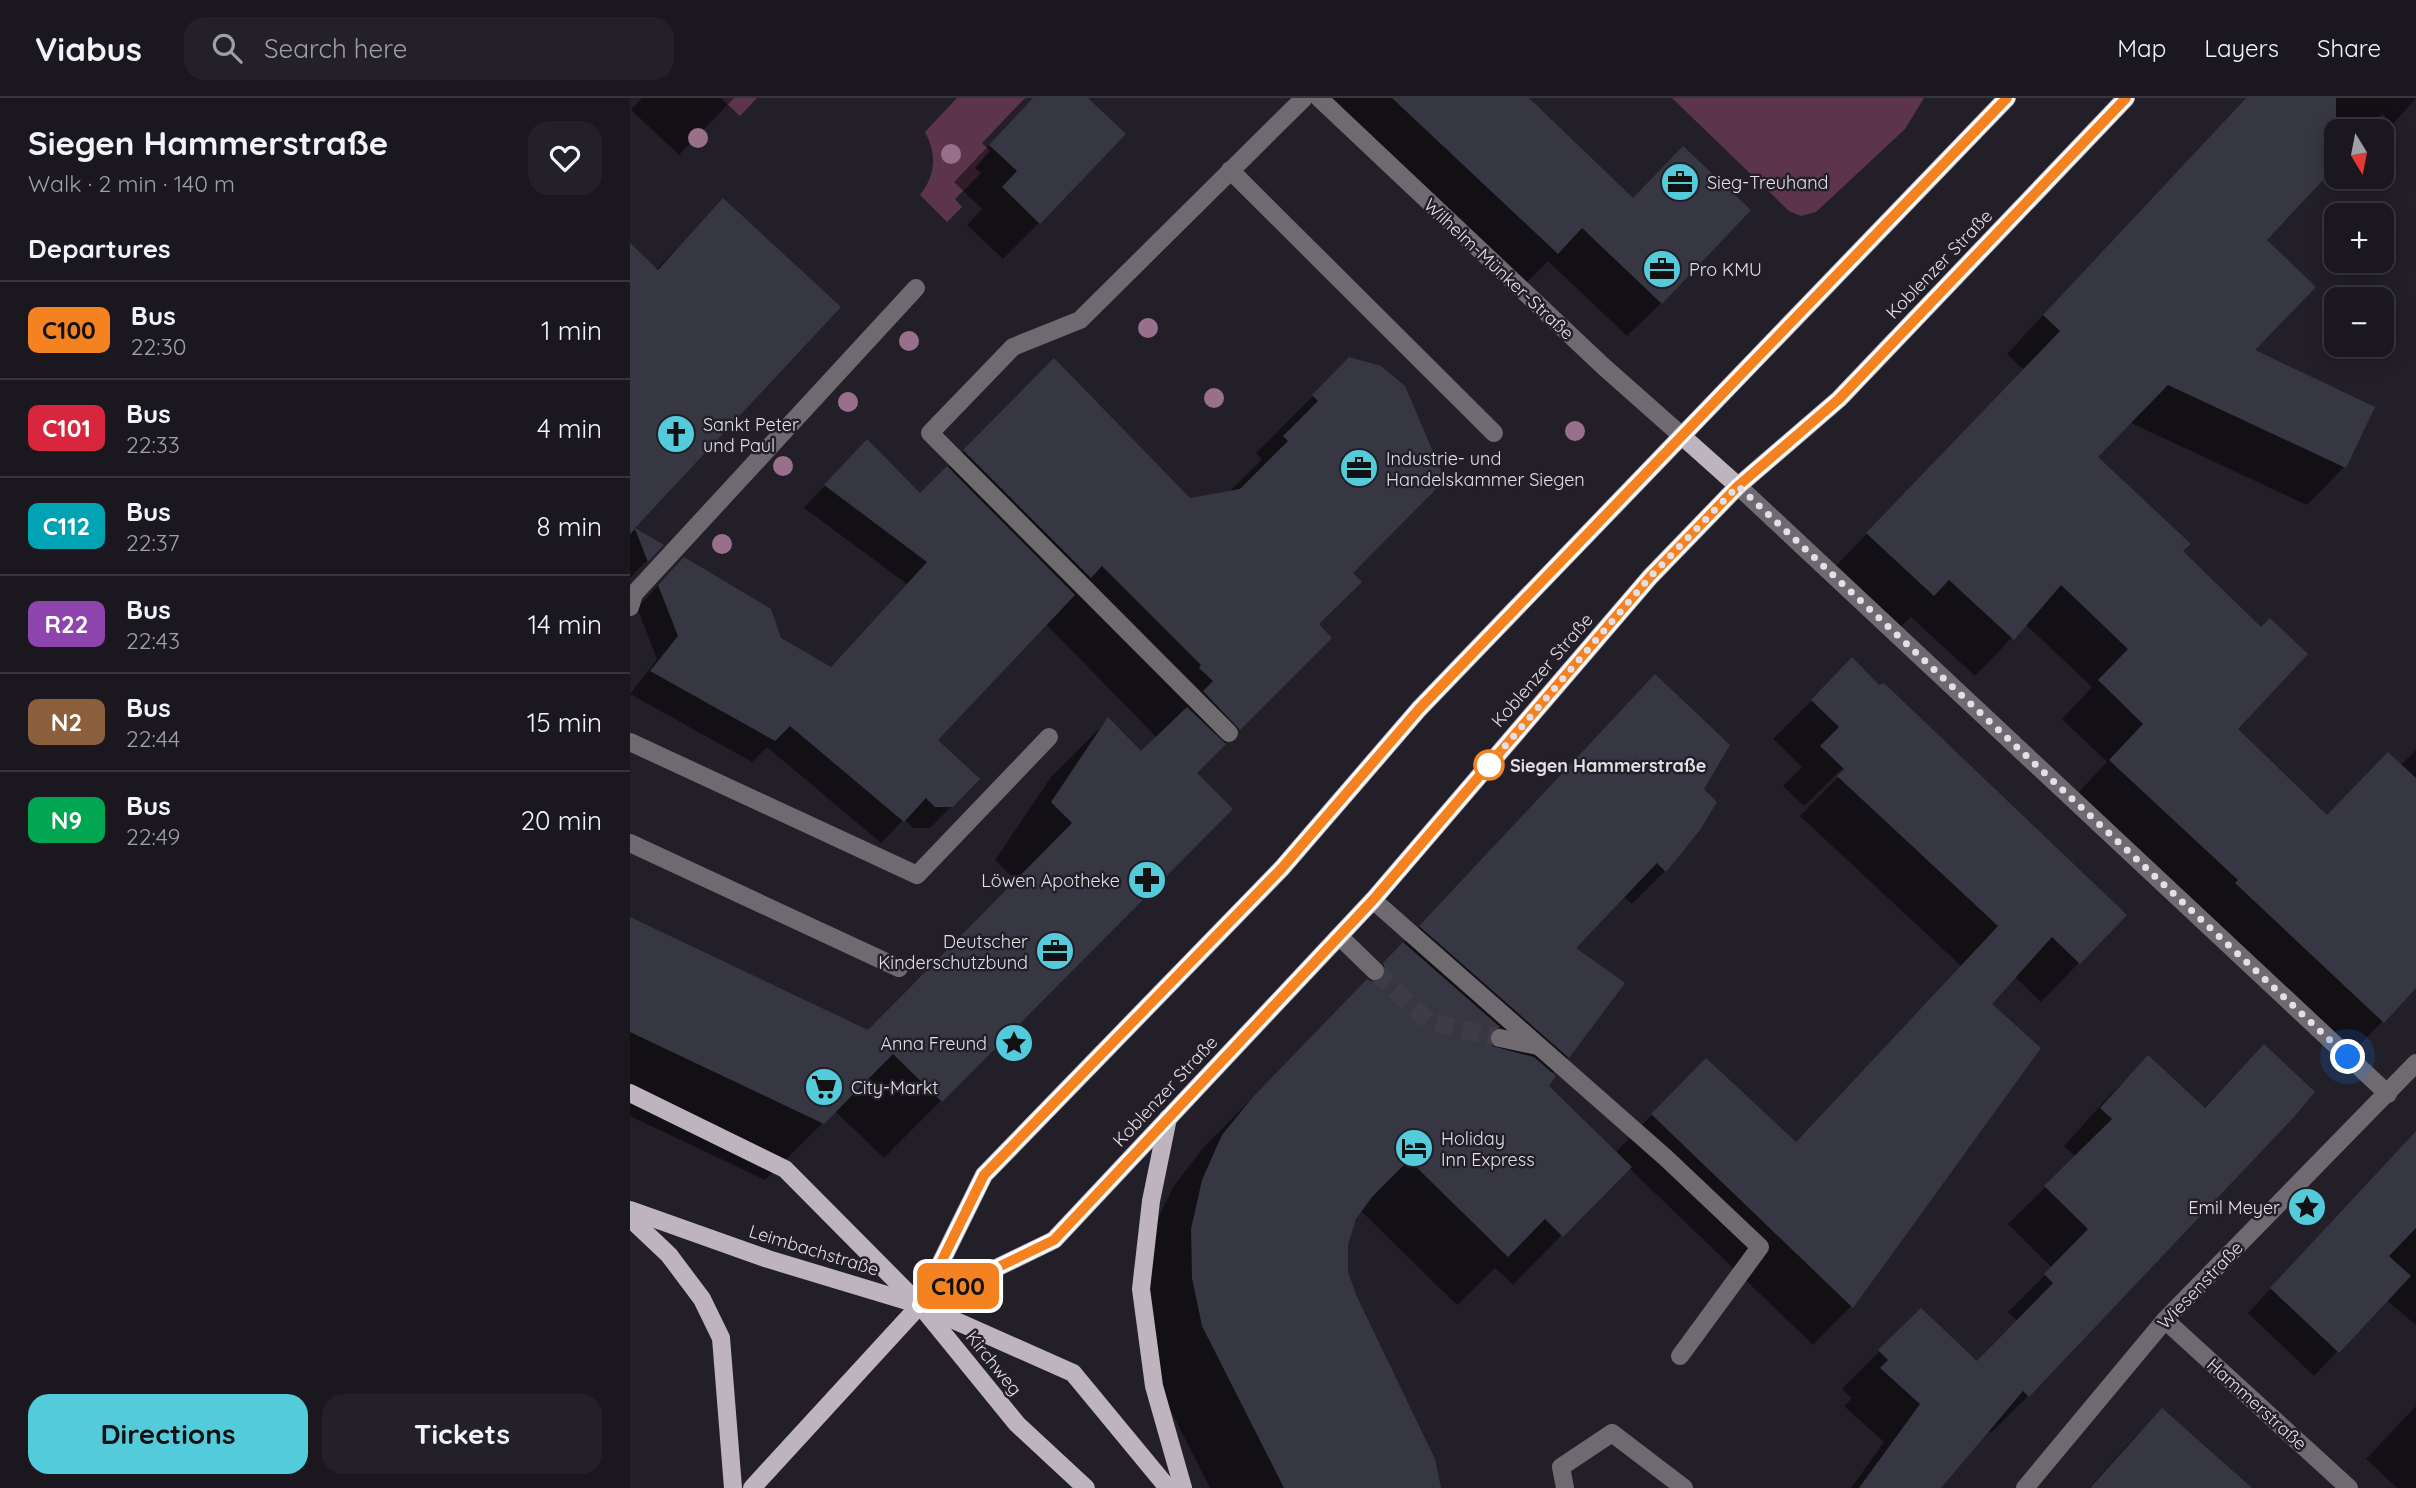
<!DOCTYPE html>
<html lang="en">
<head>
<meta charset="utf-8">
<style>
	body { margin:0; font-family:Quicksand,sans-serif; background:#232028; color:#f1f3f6; height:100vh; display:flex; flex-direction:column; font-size:26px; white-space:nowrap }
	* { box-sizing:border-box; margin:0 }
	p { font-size:23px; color:#9f9fa4 }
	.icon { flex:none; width:38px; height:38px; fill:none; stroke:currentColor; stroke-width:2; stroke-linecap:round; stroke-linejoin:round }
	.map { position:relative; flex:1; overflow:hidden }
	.side { display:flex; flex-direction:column; background:#1a171f; width:630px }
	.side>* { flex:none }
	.badge { padding:0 14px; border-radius:10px; font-size:24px; line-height:46px }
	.needle { width:46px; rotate:170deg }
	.tools { position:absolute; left:1694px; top:21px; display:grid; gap:14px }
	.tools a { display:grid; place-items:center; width:70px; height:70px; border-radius:14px; background:#1a171f; box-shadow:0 4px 18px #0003,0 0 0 2px #38363d; font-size:35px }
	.you { position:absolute; width:35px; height:35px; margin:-18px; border:5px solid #fff; border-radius:50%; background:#1a73e8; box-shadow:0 0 0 10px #1a73e833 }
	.map>.badge { position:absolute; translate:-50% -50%; box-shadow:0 0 0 4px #fff }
	h2 { padding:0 28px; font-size:26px; line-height:63px }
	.round { display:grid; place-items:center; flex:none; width:74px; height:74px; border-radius:21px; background:#232028 }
	.summary { display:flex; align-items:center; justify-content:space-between; height:119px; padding:0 28px }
	h1 { font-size:33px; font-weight:700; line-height:52px }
	.primary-button { display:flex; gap:14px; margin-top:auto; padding:14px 28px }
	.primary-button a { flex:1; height:80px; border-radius:21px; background:#53cbdb; color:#111; font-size:28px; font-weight:700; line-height:80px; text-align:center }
	.primary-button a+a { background:#232028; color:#f1f3f6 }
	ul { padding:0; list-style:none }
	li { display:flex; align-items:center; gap:21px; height:98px; padding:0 28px; border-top:2px solid #38363d }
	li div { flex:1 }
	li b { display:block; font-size:26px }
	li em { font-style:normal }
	li .badge { min-width:77px; font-weight:700; text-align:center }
	header { display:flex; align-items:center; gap:42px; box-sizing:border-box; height:98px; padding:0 35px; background:#1a171f; border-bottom:2px solid #38363d }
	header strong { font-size:33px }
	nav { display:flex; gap:38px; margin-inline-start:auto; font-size:24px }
	.search { width:490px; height:63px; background:#232028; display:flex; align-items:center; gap:18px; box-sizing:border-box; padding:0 24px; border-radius:21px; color:#9f9fa4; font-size:26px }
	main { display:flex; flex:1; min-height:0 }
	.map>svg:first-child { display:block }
	.green { fill:#5c354c }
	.shadow { fill:#0007 }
	.building { fill:#373743 }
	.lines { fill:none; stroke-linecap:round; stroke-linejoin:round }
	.minor-tunnel { stroke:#403c46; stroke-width:18; stroke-dasharray:18 9; stroke-linecap:butt }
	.minor { stroke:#6e6a6f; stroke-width:18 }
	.major { stroke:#bdb4be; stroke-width:18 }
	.tree { fill:#99708b }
	.line-casing { stroke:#fff; stroke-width:16 }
	.line { stroke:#f58220; stroke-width:10 }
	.walk { stroke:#e2dfe7; stroke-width:7; stroke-dasharray:0 12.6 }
	.stop-dot { fill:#fff; stroke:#f58220; stroke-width:3.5 }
	.labels { text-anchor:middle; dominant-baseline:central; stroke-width:5; stroke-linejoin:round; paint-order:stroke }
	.poi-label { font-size:18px; fill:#e2dfe7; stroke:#231f29; text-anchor:start }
	.street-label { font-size:18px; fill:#e2dfe7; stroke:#231f29 }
	.stop-label { font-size:18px; font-weight:bold; fill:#e2dfe7; stroke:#231f29; text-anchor:start }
</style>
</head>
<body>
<header>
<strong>Viabus</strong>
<div class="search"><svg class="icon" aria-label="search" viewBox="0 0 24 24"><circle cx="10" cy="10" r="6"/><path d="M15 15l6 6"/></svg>Search here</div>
<nav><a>Map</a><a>Layers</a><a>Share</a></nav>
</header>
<main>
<section class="side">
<div class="summary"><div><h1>Siegen Hammerstraße</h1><p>Walk · 2 min · 140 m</p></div><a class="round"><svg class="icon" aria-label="heart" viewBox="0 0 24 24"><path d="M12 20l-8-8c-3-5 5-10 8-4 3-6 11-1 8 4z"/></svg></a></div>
<h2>Departures</h2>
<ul>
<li><span class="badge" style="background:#f58220;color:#111">C100</span><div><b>Bus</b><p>22:30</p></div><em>1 min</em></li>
<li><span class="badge" style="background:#d7263d;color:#fff">C101</span><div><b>Bus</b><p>22:33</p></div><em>4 min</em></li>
<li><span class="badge" style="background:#00a3b4;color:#fff">C112</span><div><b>Bus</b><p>22:37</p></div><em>8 min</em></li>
<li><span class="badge" style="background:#8e44ad;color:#fff">R22</span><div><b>Bus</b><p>22:43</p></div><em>14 min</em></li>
<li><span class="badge" style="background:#8b5e3c;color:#fff">N2</span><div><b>Bus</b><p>22:44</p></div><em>15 min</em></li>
<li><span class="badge" style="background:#00a651;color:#fff">N9</span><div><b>Bus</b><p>22:49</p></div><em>20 min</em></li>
</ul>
<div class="primary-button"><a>Directions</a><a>Tickets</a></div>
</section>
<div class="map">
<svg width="1786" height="1390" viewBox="0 0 1786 1390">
	<rect width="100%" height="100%" fill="#231f29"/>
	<g class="green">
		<path d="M91,0h36l-17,18z"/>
		<path d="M327,0h68l-43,45 8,8 -15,17 6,5 -26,26 7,8 -15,15 -27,-27c16,-20 17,-41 5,-63z"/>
		<path d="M1042,0h252l-19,31 -89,83 -15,4 -12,-5z"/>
	</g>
	<g class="shadow">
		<path d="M12,0h92l-55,57 -48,-45z"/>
		<path d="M404,0h51l-46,125 -36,36 -36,-34 15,-16 -28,-27z"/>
		<path d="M692,0h204l106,101 29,104 -34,33 -79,-75 -25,25z"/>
		<path d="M1616,0h170l-23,26 -11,-10 -16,17h-30v32l-72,77 -12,111 120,57 -28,59 -37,38 -178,-83 -34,35 86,94 54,178 91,88 74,-51 16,-16v86l-19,20 19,18v113l-70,72 -273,-261 34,-36 -45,-43 30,-32 -67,-63 -50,52 -64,-59 -16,15 -65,-60 194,-202 -17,-16z"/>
		<path d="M93,103l-90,328 28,17 -31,32v-303l26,-5z"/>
		<path d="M720,261l1,214 -34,52 13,13 -135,135 36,36 -347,349 -49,-47 -70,69 -135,-64v-197l238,113 149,-151 -22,-21 56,-83 57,-57 33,34 16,-16 -111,-114 -110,116 16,66 -22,22h-17l-9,-9 -23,24 -114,-96 -15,15 -122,-68 27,-35 -20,-51 25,-27 168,87 77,-84 -103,-76 42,-45 74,32 134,-134 135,139 39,-7 34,-34 -6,-6z"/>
		<path d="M1249,589l246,228 -84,87 -27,-26 -24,28 49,44 -188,258 -38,39 -185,-178 -115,118 -18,-17 -38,37 -97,-95 -14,35v27l93,216h-229l-57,-112 -10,-48 9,-97 21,-44 30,-39 184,-187 234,-251 80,80 -36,81 -33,33 -9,-8 -50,52 -5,109 -17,17 -5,12 69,67 53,-55 127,45 166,-177 -161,-150 44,-45 -2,-2 -38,37 -21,-20 19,-19 -29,-28 41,-41z"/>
		<path d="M1634,949l49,45 -285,304 -37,37 -4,-3 -48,58h-88l33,-46 -40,-36 8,-8 -10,-9 79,-79 55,53 41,-42 -9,-9 44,-44 -44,-44 68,-67 -12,-11 46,-51 38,-37 55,51z"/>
		<path d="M1786,1033v194l-30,-25 -72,76 -66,-63z"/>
		<path d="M1786,1308v82h-19l-31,-29z"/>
		<path d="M1532,1313l50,77h-123l47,-52z"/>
	</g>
	<g class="building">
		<path d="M403,0h55l38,36 -86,90 -38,-37 15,-16 -28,-26z"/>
		<path d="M762,0h137l104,100 50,-52 68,64 -89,94 -80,-76 -24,26z"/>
		<path d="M1616,0h90v68l-69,74 49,47 -61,63 120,57 -29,61 -178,-83 -70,72 93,87 -8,7 78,76 9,-9 38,36 -70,75 89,86 61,-63 28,26v210l-32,35 -149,-140 3,-3 -129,-120 34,-36 -45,-44 30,-31 -67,-64 -47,55 -65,-60 -15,16 -68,-63 194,-202 -17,-16z"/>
		<path d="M93,100l118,109 -206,221 29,17 -16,17 -13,-33 -5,5v-291l28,27z"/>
		<path d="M719,259l32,9 24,20 40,94 -92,93 9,9 -43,42 13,14 -92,92 -37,-39 10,-10 -14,-13 2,-3 -99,-99 -11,12 -128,-128 91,-92 136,140 50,-9 48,-48 -5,-5 35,-35 -6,-6z"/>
		<path d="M237,341l53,54 27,-27 128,129 -137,145 42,39 -27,28h-18l-9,-9 -22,24 -114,-96 -15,15 -125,-70 28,-35 -20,-51 26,-28 87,52 10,29 50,29 96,-105 -103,-77z"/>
		<path d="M1222,559l27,28 5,-2 243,232 -47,49 -28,-27 -60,67 49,44 -188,260 -202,-194 55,-56 90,84 202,-216 -161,-150 7,-7 -24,-23 19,-19 -28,-27z"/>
		<path d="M1025,576l75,71 -26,44 13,13 -17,28 -34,42 -9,-9 -81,85 49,35 -56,75 -150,-132z"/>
		<path d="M557,609l39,37 -29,29 36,36 -291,293 -49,-48 -69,70 -194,-92v-115l238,113 204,-207 -21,-21 57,-85 33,34z"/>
		<path d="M773,844l97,85 -11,8 3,11 42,11 22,19 -7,10 83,81 -69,70 -18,-18 -37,38 -99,-97 -37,37 -16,22 -8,26v27l9,25 78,162 6,29h-157l-82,-162 -10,-48 -1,-49 11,-49 20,-45 31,-38 114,-118 6,3 10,-3 3,-6 -3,-10z"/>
		<path d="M1634,946l51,48 -22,26 -264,279 -6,-6 -82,97h-82l61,-84 -40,-36 8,-8 -10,-10 43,-42 56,53 76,-78 -9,-9 44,-45 -44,-43 68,-67 -12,-11 48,-53 57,53z"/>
		<path d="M1786,1033v97l-27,28 22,20 -72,77 -69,-65z"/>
		<path d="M1532,1310l90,80h-162z"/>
	</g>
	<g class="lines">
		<path class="minor-tunnel" d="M745,873l53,50 72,17"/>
		<g class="minor">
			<path d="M689,0l284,268 79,70"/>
			<path d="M600,72l264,263"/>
			<path d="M1108,388l650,608"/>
			<path d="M0,509l4,-13 282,-306"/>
			<path d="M599,635l-299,-300 83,-86 67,-27 224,-222"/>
			<path d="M0,644l287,133 132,-138"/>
			<path d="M0,745l269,125"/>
			<path d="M743,802l293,258 94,89 -80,109"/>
			<path d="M709,838l36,35"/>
			<path d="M870,940l38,8"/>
			<path d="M1535,1222l184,168"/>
			<path d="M935,1390l-4,-21 51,-34 72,55"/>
			<path d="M1395,1390l140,-168 251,-257"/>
		</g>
		<g class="major">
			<path d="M1052,338l56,50"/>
			<path d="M0,995l155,76 135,136 97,119 69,64"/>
			<path d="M538,1020l-17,83 -10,88 13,97 29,102"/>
			<path d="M0,1112l138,49 152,46 153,68 95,115"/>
			<path d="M0,1120l39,37 33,44 19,39 12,150"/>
			<path d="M290,1207l134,-65 319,-340 277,-323 88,-91 101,-87 287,-301"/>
			<path d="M122,1390l168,-183 64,-130 298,-307 137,-159 588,-611"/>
		</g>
	</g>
	<g class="tree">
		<circle cx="68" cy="40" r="10"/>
		<circle cx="321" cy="56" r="10"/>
		<circle cx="518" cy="230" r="10"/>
		<circle cx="279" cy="243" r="10"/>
		<circle cx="584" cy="300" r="10"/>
		<circle cx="218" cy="304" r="10"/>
		<circle cx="945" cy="333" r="10"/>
		<circle cx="153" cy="368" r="10"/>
		<circle cx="92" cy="446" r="10"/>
	</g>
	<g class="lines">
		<defs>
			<path id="line" d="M1377,0l-588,611 -137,159 -298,307 -64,130 134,-65 319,-340 277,-323 88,-91 101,-87 287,-301"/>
		</defs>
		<use href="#line" class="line-casing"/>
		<use href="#line" class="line"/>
		<path class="walk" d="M859,667l161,-188 88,-91 610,571"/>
	</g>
	<defs>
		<symbol id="office-disc" viewBox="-11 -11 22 22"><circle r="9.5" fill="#53cbdb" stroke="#231f29"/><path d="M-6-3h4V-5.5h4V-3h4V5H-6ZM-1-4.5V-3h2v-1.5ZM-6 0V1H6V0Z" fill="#111"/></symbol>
		<symbol id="church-disc" viewBox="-11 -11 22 22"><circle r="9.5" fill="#53cbdb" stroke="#231f29"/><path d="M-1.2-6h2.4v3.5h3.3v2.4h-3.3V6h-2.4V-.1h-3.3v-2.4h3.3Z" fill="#111"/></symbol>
		<symbol id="pharmacy-disc" viewBox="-11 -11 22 22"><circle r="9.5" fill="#53cbdb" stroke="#231f29"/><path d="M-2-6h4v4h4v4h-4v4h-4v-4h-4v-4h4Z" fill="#111"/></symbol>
		<symbol id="sight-disc" viewBox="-11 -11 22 22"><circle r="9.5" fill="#53cbdb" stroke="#231f29"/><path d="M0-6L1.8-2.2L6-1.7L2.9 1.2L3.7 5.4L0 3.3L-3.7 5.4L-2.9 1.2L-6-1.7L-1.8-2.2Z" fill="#111"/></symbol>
		<symbol id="supermarket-disc" viewBox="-11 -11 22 22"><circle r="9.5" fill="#53cbdb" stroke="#231f29"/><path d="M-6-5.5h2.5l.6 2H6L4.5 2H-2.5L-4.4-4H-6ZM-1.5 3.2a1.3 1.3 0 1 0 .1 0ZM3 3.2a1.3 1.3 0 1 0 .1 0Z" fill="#111"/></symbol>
		<symbol id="hotel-disc" viewBox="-11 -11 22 22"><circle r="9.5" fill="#53cbdb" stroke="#231f29"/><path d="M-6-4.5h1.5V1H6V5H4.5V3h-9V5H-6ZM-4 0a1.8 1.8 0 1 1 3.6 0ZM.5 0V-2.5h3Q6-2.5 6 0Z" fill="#111"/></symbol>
	</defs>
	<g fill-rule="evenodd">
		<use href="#office-disc" x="1028" y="62" width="44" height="44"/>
		<use href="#office-disc" x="1010" y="149" width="44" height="44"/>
		<use href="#church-disc" x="24" y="314" width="44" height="44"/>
		<use href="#office-disc" x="707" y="348" width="44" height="44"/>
		<use href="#pharmacy-disc" x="495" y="760" width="44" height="44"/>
		<use href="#office-disc" x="403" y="831" width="44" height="44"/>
		<use href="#sight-disc" x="362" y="923" width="44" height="44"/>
		<use href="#supermarket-disc" x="172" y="967" width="44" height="44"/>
		<use href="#hotel-disc" x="762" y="1028" width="44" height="44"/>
		<use href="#sight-disc" x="1655" y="1087" width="44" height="44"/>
	</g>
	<circle class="stop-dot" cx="859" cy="667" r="14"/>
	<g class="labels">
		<g class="poi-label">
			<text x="1077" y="84">Sieg-Treuhand</text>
			<text x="1059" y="171">Pro KMU</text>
			<text x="73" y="326">Sankt Peter<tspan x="73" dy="21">und Paul</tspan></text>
			<text x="756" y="360">Industrie- und<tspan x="756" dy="21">Handelskammer Siegen</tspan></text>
			<text x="490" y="782" text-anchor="end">Löwen Apotheke</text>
			<text x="398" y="843" text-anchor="end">Deutscher<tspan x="398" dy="21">Kinderschutzbund</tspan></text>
			<text x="357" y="945" text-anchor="end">Anna Freund</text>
			<text x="221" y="989">City-Markt</text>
			<text x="811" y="1040">Holiday<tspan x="811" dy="21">Inn Express</tspan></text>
			<text x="1650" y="1109" text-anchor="end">Emil Meyer</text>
		</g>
		<g class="street-label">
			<text transform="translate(1309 166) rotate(-46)">Koblenzer Straße</text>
			<text transform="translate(869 171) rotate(43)">Wilhelm-Münker-Straße</text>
			<text transform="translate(912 572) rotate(-49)">Koblenzer Straße</text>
			<text transform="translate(535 993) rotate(-47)">Koblenzer Straße</text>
			<text transform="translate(184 1152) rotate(17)">Leimbachstraße</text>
			<text transform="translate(1570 1187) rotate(-46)">Wiesenstraße</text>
			<text transform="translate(364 1265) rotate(51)">Kirchweg</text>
			<text transform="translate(1627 1306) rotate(42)">Hammerstraße</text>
		</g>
		<g class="stop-label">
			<text x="880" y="667">Siegen Hammerstraße</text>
		</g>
	</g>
</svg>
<div class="tools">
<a><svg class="needle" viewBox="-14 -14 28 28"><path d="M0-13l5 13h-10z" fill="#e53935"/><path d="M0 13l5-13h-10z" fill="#9f9fa4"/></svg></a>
<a>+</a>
<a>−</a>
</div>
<div class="you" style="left:1718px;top:959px"></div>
<b class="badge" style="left:328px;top:1188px;background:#f58220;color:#111">C100</b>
</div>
</main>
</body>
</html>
